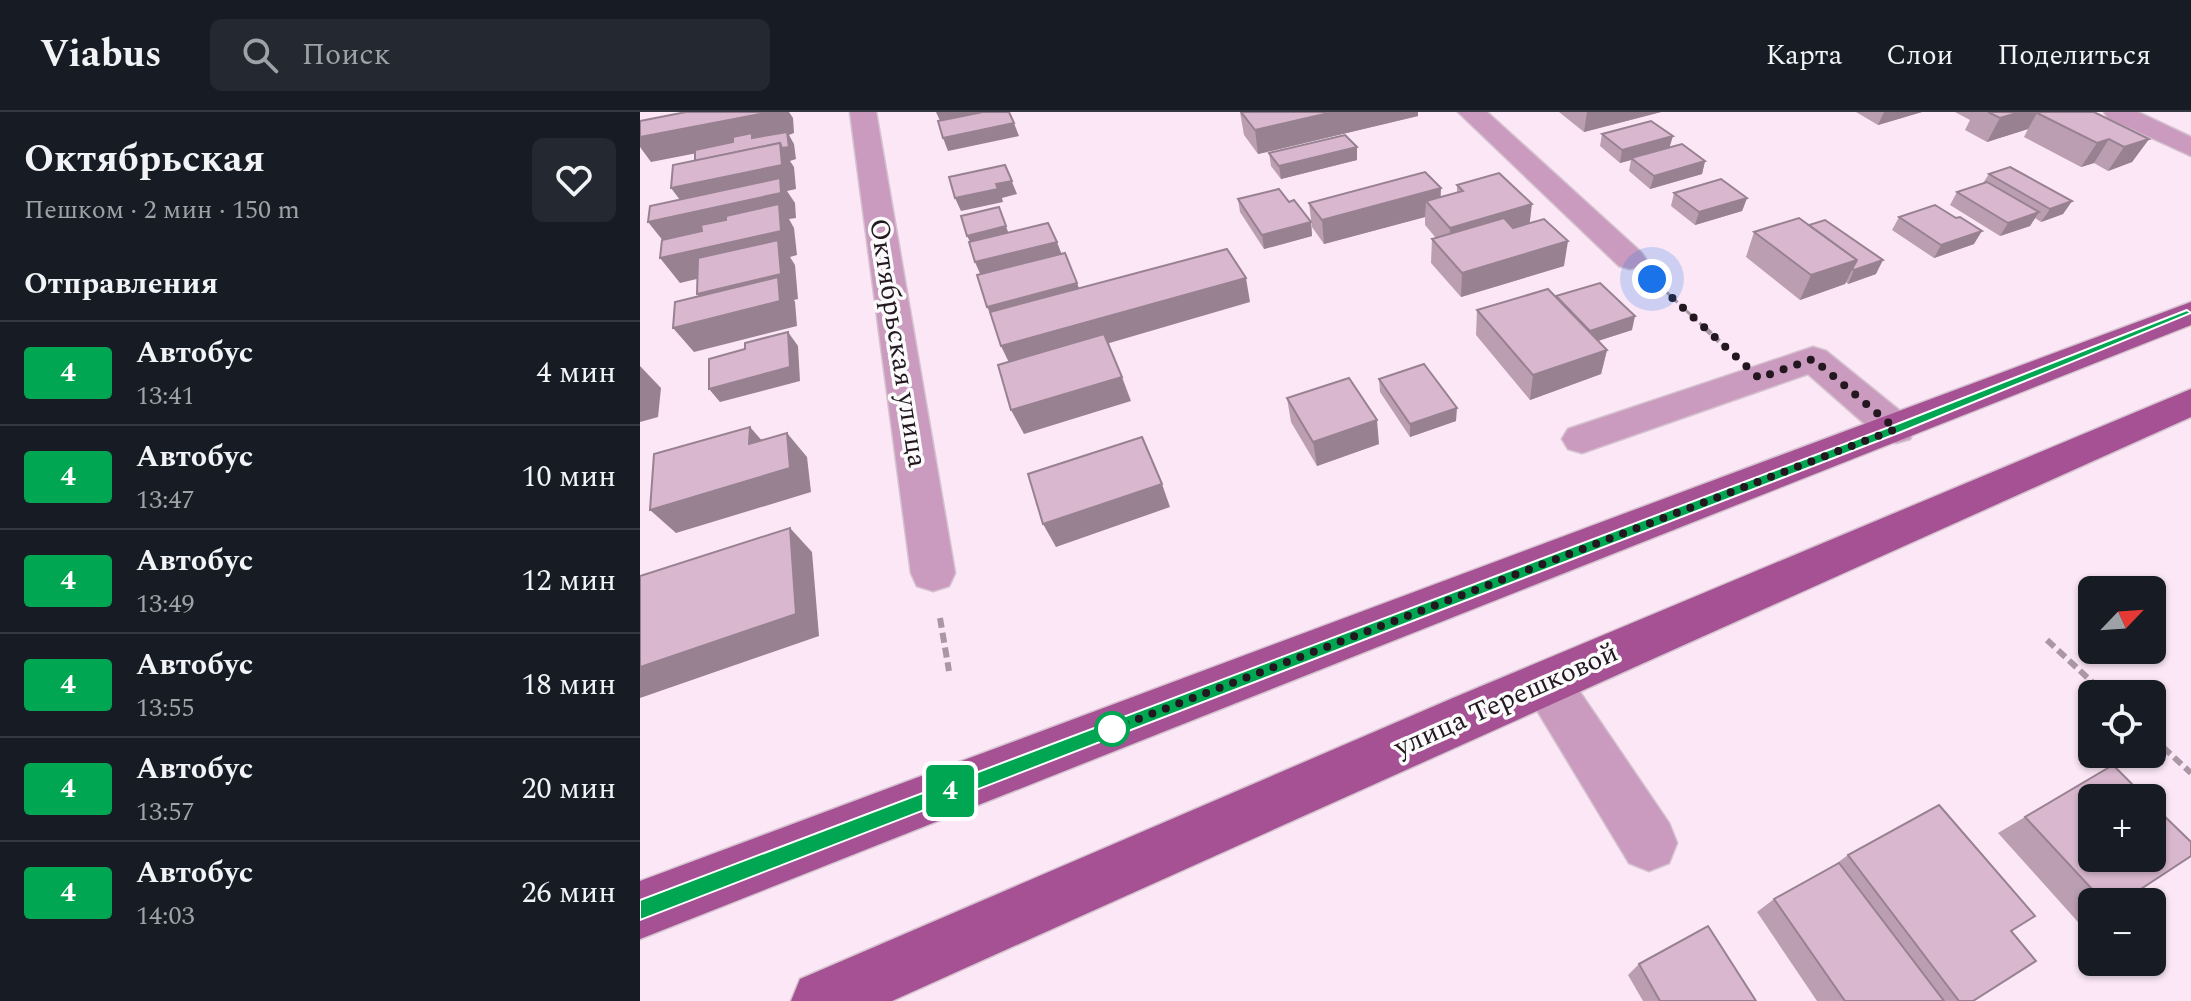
<!DOCTYPE html>
<html lang="ru">
<head>
<meta charset="utf-8">
<style>
	body { margin:0; font-family:Spectral,serif; background:#242831; color:#f1f3f6; height:100vh; display:flex; flex-direction:column; font-size:30px; white-space:nowrap }
	* { box-sizing:border-box; margin:0 }
	p { font-size:26px; color:#9ea1a6 }
	.icon { flex:none; width:44px; height:44px; fill:none; stroke:currentColor; stroke-width:2; stroke-linecap:round; stroke-linejoin:round }
	.map { position:relative; flex:1; overflow:hidden }
	.side { display:flex; flex-direction:column; background:#171b24; width:640px }
	.side>* { flex:none }
	.badge { padding:0 16px; border-radius:6px; font-size:28px; line-height:52px }
	.needle { width:52px; rotate:65deg }
	.tools { position:absolute; left:1438px; top:464px; display:grid; gap:16px }
	.tools a { display:grid; place-items:center; width:88px; height:88px; border-radius:12px; background:#171b24; box-shadow:0 2px 6px #0004; font-size:40px }
	.you { position:absolute; width:40px; height:40px; margin:-20px; border:6px solid #fff; border-radius:50%; background:#1a73e8; box-shadow:0 0 0 12px #1a73e833 }
	.map>.badge { position:absolute; translate:-50% -50%; box-shadow:0 0 0 4px #fff }
	h2 { padding:0 24px; font-size:30px; line-height:72px }
	.round { display:grid; place-items:center; flex:none; width:84px; height:84px; border-radius:12px; background:#242831 }
	.headline { display:flex; align-items:center; justify-content:space-between; height:136px; padding:0 24px }
	h1 { font-size:38px; font-weight:700; line-height:60px }
	ul { padding:0; list-style:none }
	li { display:flex; align-items:center; gap:24px; height:104px; padding:0 24px; border-top:2px solid #363941 }
	li div { flex:1 }
	li b { display:block; font-size:30px }
	li em { font-style:normal }
	li .badge { min-width:88px; font-weight:700; text-align:center }
	header { display:flex; align-items:center; gap:48px; box-sizing:border-box; height:112px; padding:0 40px; background:#171b24; border-bottom:2px solid #363941 }
	header strong { font-size:38px }
	nav { display:flex; gap:44px; margin-inline-start:auto; font-size:28px }
	.search { width:560px; height:72px; background:#242831; display:flex; align-items:center; gap:20px; box-sizing:border-box; padding:0 28px; border-radius:12px; color:#9ea1a6; font-size:30px }
	main { display:flex; flex:1; min-height:0 }
	.map>svg:first-child { display:block }
	.lines { fill:none; stroke-linecap:round; stroke-linejoin:round }
	.minor-casing { stroke:#d4c2cf; stroke-width:3 }
	.major-casing { stroke:#d4c2cf; stroke-width:3 }
	.path-far2 { stroke:#a998a4; stroke-width:3; stroke-dasharray:6 3; stroke-linecap:butt }
	.path-far1 { stroke:#a998a4; stroke-width:5; stroke-dasharray:7 4; stroke-linecap:butt }
	.path { stroke:#a998a4; stroke-width:6; stroke-dasharray:10 5; stroke-linecap:butt }
	.minor { fill:#ca9bbe; fill-rule:evenodd }
	.major { fill:#a65193; fill-rule:evenodd }
	.wall { fill:#bb9eb2 }
	.shaded-wall { fill:#988191 }
	.building { fill:#d9b8cf; stroke:#988191; stroke-width:2 }
	.line { fill:#00a651; stroke:#fff; stroke-width:2 }
	.walk { stroke:#231720; stroke-width:8; stroke-dasharray:0 14.4 }
	.stop-dot { fill:#fff; stroke:#00a651; stroke-width:4 }
	.labels { text-anchor:middle; dominant-baseline:central; stroke-width:7; stroke-linejoin:round; paint-order:stroke }
	.street-label { font-size:28px; fill:#231720; stroke:#fbfbfb }
</style>
</head>
<body>
<header>
<strong>Viabus</strong>
<div class="search"><svg class="icon" aria-label="search" viewBox="0 0 24 24"><circle cx="10" cy="10" r="6"/><path d="M15 15l6 6"/></svg>Поиск</div>
<nav><a>Карта</a><a>Слои</a><a>Поделиться</a></nav>
</header>
<main>
<section class="side">
<div class="headline"><div><h1>Октябрьская</h1><p>Пешком · 2 мин · 150 m</p></div><a class="round"><svg class="icon" aria-label="heart" viewBox="0 0 24 24"><path d="M12 20l-8-8c-3-5 5-10 8-4 3-6 11-1 8 4z"/></svg></a></div>
<h2>Отправления</h2>
<ul>
<li><span class="badge" style="background:#00a651;color:#fff">4</span><div><b>Автобус</b><p>13:41</p></div><em>4 мин</em></li>
<li><span class="badge" style="background:#00a651;color:#fff">4</span><div><b>Автобус</b><p>13:47</p></div><em>10 мин</em></li>
<li><span class="badge" style="background:#00a651;color:#fff">4</span><div><b>Автобус</b><p>13:49</p></div><em>12 мин</em></li>
<li><span class="badge" style="background:#00a651;color:#fff">4</span><div><b>Автобус</b><p>13:55</p></div><em>18 мин</em></li>
<li><span class="badge" style="background:#00a651;color:#fff">4</span><div><b>Автобус</b><p>13:57</p></div><em>20 мин</em></li>
<li><span class="badge" style="background:#00a651;color:#fff">4</span><div><b>Автобус</b><p>14:03</p></div><em>26 мин</em></li>
</ul>
</section>
<div class="map">
<svg width="1551" height="889" viewBox="0 0 1551 889">
	<rect width="100%" height="100%" fill="#fbe7f5"/>
	<g class="lines">
		<defs>
			<g id="minor">
				<path d="M210,0h26l79,461 -6,13 -16,5 -16,-5 -6,-13z"/>
				<path d="M818,0h29l154,140 5,7 -5,7 -11,3 -11,-3z"/>
				<path d="M1464,0h34l53,25v19l-83,-38z"/>
				<path d="M1173,235l13,4 84,68 5,10 -5,10 -14,4 -14,-4 -74,-65 -226,79 -14,-4 -6,-10 6,-10z"/>
				<path d="M906,548l17,7 106,156 8,20 -8,20 -20,8 -20,-8 -100,-166 -7,-15 7,-15z"/>
			</g>
			<g id="major">
				<path d="M1551,190v23l-1551,614v-58z"/>
				<path d="M1551,277v28l-1299,584h-101l9,-22 653,-281z"/>
			</g>
		</defs>
		<use href="#minor" class="minor-casing"/>
		<use href="#major" class="major-casing"/>
		<path class="path-far2" d="M1020,174l48,45"/>
		<path class="path-far1" d="M1066,217l17,16"/>
		<g class="path">
			<path d="M300,506l9,53"/>
			<path d="M1407,528l58,54"/>
			<path d="M1512,625l39,36"/>
		</g>
		<use href="#minor" class="minor"/>
		<use href="#major" class="major"/>
	</g>
	<g class="wall">
		<path d="M600,0l178,4 -160,38 -14,-19z"/>
		<path d="M919,0h102l-77,20z"/>
		<path d="M1216,0h66l-44,13z"/>
		<path d="M1315,0h139l55,27 -17,23 -24,9 -14,-8 -13,4 -57,-30 4,-8 -41,13 -22,-12 5,-10z"/>
		<path d="M962,22l68,13 35,14 -3,13 -52,15 -21,-18 2,-11 -11,3 -20,-17z"/>
		<path d="M717,35v13l-76,19 -10,-13 -2,-13z"/>
		<path d="M1349,62l83,27 -9,13 -22,8 -6,-4 -5,8 -30,10 -50,-31 7,-13 26,-9z"/>
		<path d="M817,73l73,38 34,43 -103,31 -30,-34 1,-24 4,-1 -11,-13v-8l-101,27 -12,-17 -3,-24 131,-6 17,-4z"/>
		<path d="M1034,81l73,5 -5,13 -47,14 -24,-19z"/>
		<path d="M598,87l51,3 22,20 1,14 -48,13 -24,-37z"/>
		<path d="M1259,105l75,27 -40,14 -42,-28z"/>
		<path d="M1114,120l122,42 -28,10 -2,-2 -1,2 -45,16 -54,-43z"/>
		<path d="M916,185l76,33 -34,11 9,9 -6,24 -71,26 -54,-65 1,-25z"/>
		<path d="M739,267l77,42 -46,16 -30,-45z"/>
		<path d="M647,286l92,46 -62,22 -26,-44z"/>
		<path d="M1385,705l96,85h-29v14l-14,6 -80,-89z"/>
		<path d="M1208,743l163,76 -38,70h-156l-60,-89 17,-13 59,-33z"/>
		<path d="M999,852l117,37h-113l-15,-26z"/>
	</g>
	<g class="shaded-wall">
		<path d="M45,0h104l4,6 1,15 -5,2 5,9 2,15 -6,2 4,6 2,22 -9,2 8,12 1,15 -7,1 5,9 3,27 -7,2 5,8 3,34 -4,1 1,2 2,24 -103,26 -21,-24 42,-11 -18,-23 84,-20 -1,-15 -100,24 -20,-25 121,-27 -1,-10 -112,26 -20,-25 133,-29v-1l-92,20 -18,-24 111,-23 -1,-2 -78,16 -9,-13 86,-18v-5l2,5 7,-1 -2,-12 -30,6 3,5v5l-6,-9 -103,20 -11,-15v-10l54,-11z"/>
		<path d="M296,0h67l-61,13z"/>
		<path d="M693,0h85v4l-160,38 -3,-24z"/>
		<path d="M947,0h74l-77,20z"/>
		<path d="M1244,0h38l-44,13z"/>
		<path d="M1380,0h38l-21,1 -9,16 -41,13 13,-24z"/>
		<path d="M374,11l5,13 -71,15 -5,-13z"/>
		<path d="M1033,24l-4,13 -38,9v2l-11,3 2,-13z"/>
		<path d="M1469,27l-15,24 -13,4 16,-24z"/>
		<path d="M1509,27l-17,23 -24,9 16,-24z"/>
		<path d="M717,35v13l-76,19 -2,-13z"/>
		<path d="M1065,49l-3,13 -52,15 4,-13z"/>
		<path d="M365,53l12,29 -15,4 1,4 -42,9 -6,-13 41,-14z"/>
		<path d="M801,76l-1,25 -14,-12 -1,16 -101,27 -2,-24z"/>
		<path d="M1107,86l-5,13 -47,14 4,-13z"/>
		<path d="M1432,89l-9,13 -22,8 9,-13z"/>
		<path d="M892,92l-3,25 -80,23 1,-24z"/>
		<path d="M359,95l12,33 -37,9 -7,-13z"/>
		<path d="M1399,100l-9,14 -30,10 8,-13z"/>
		<path d="M671,110l1,14 -48,13 -2,-14z"/>
		<path d="M1342,119l-8,13 -40,14 7,-13z"/>
		<path d="M928,129l-4,25 -103,31 1,-24z"/>
		<path d="M417,130l5,13 -81,21 -6,-14z"/>
		<path d="M1217,148l-12,24 -45,16 11,-25z"/>
		<path d="M1243,148l-7,14 -28,10 6,-14z"/>
		<path d="M606,166l4,24 -237,69 -12,-25z"/>
		<path d="M437,171l10,25 -88,24 -12,-25z"/>
		<path d="M995,204l-3,14 -44,14 2,-13z"/>
		<path d="M148,220l10,14 2,35 -80,21 -11,-13z"/>
		<path d="M967,238l-6,24 -71,26 3,-25z"/>
		<path d="M0,254l21,22 -3,29 -18,5z"/>
		<path d="M482,265l9,24 -107,33 -13,-24z"/>
		<path d="M817,296l-1,13 -46,16v-13z"/>
		<path d="M737,308l2,24 -62,22 -4,-24z"/>
		<path d="M110,315l21,24 -22,-7z"/>
		<path d="M147,321l20,24 4,35 -135,41 -26,-23z"/>
		<path d="M522,372l8,23 -114,40 -13,-23z"/>
		<path d="M150,416l22,24 7,84 -179,62v-31z"/>
	</g>
	<g class="building">
		<path d="M46,0h84l-130,25v-16z"/>
		<path d="M343,0h26l5,11 -71,15 -5,-17z"/>
		<path d="M601,0h92l-78,18z"/>
		<path d="M1348,0h32l-20,6z"/>
		<path d="M1401,0h53l55,27 -25,8 -15,-8 -12,4 -60,-30z"/>
		<path d="M1011,9l22,15 -51,14 -20,-16z"/>
		<path d="M147,20l2,15 -7,1 -2,-5 -85,18v-11l38,-8v-5l19,-4v5z"/>
		<path d="M705,23l12,12 -78,19 -10,-13z"/>
		<path d="M140,31l2,22 -111,23 2,-23z"/>
		<path d="M1042,32l23,17 -51,15 -23,-18z"/>
		<path d="M365,53l7,16 -16,3 2,5 -43,9 -6,-21z"/>
		<path d="M1370,55l62,34 -22,8 -61,-35z"/>
		<path d="M785,60l16,16 -119,32 -13,-17z"/>
		<path d="M859,61l33,31 -82,24 -24,-27 37,-10 -6,-6z"/>
		<path d="M140,66l1,15 -133,29 2,-16z"/>
		<path d="M1081,67l26,19 -48,14 -25,-19z"/>
		<path d="M1347,70l52,30 -31,11 -51,-31z"/>
		<path d="M639,77l10,13 5,-2 17,22 -49,13 -24,-36z"/>
		<path d="M139,92l2,27 -121,27 2,-18 40,-9 -1,-6 25,-5v-4z"/>
		<path d="M1295,93l21,13 4,-1 22,14 -41,14 -42,-28z"/>
		<path d="M359,95l7,19 -39,10 -6,-20z"/>
		<path d="M864,106l9,10 31,-9 24,22 -106,32 -30,-34z"/>
		<path d="M1159,106l58,42 -46,15 -57,-43z"/>
		<path d="M1185,108l58,40 -29,10 -2,-1 5,-9 -48,-35z"/>
		<path d="M408,111l9,19 -82,20 -6,-20z"/>
		<path d="M138,128l3,34 -84,20 1,-36z"/>
		<path d="M587,137l19,29 -245,68 -11,-34z"/>
		<path d="M425,141l12,30 -90,24 -10,-32z"/>
		<path d="M138,165l2,24 -107,27 2,-26z"/>
		<path d="M960,171l35,33 -45,15 -34,-35z"/>
		<path d="M908,177l59,61 -74,25 -56,-65z"/>
		<path d="M148,220l2,35 -81,22v-30l36,-10v-6z"/>
		<path d="M464,222l18,43 -111,33 -13,-45z"/>
		<path d="M784,252l33,44 -47,16 -31,-45z"/>
		<path d="M709,266l28,42 -64,22 -26,-44z"/>
		<path d="M110,315l-1,17 38,-11 3,35 -140,42 4,-56z"/>
		<path d="M502,325l20,47 -119,40 -15,-50z"/>
		<path d="M150,416l6,86 -156,53v-91z"/>
		<path d="M1473,653l33,33h-54v60h60v-54l39,38v14l-70,46h-17l-79,-85z"/>
		<path d="M1299,693l96,111 -24,15 25,30 -63,40h-14l-111,-146z"/>
		<path d="M1199,751l105,138h-99l-71,-102z"/>
		<path d="M1068,814l48,75h-96l-21,-37z"/>
	</g>
	<path class="line" d="M1547,198l4,3 -290,119 -1261,488v-20l1252,-474z"/>
	<g class="lines">
		<path class="walk" d="M472,617l784,-300 -83,-70 -54,19 -107,-99"/>
	</g>
	<circle class="stop-dot" cx="472" cy="617" r="16"/>
	<g class="labels">
		<g class="street-label">
			<text transform="translate(258 231) rotate(81)">Октябрьская улица</text>
			<text transform="translate(866 588) rotate(-24)">улица Терешковой</text>
		</g>
	</g>
</svg>
<div class="tools">
<a><svg class="needle" viewBox="-14 -14 28 28"><path d="M0-13l5 13h-10z" fill="#e53935"/><path d="M0 13l5-13h-10z" fill="#9ea1a6"/></svg></a>
<a><svg class="icon" aria-label="locate" viewBox="0 0 24 24"><circle cx="12" cy="12" r="6"/><path d="M12 2v4M12 18v4M2 12h4M18 12h4"/></svg></a>
<a>+</a>
<a>−</a>
</div>
<div class="you" style="left:1012px;top:167px"></div>
<b class="badge" style="left:310px;top:679px;background:#00a651;color:#fff">4</b>
</div>
</main>
</body>
</html>
